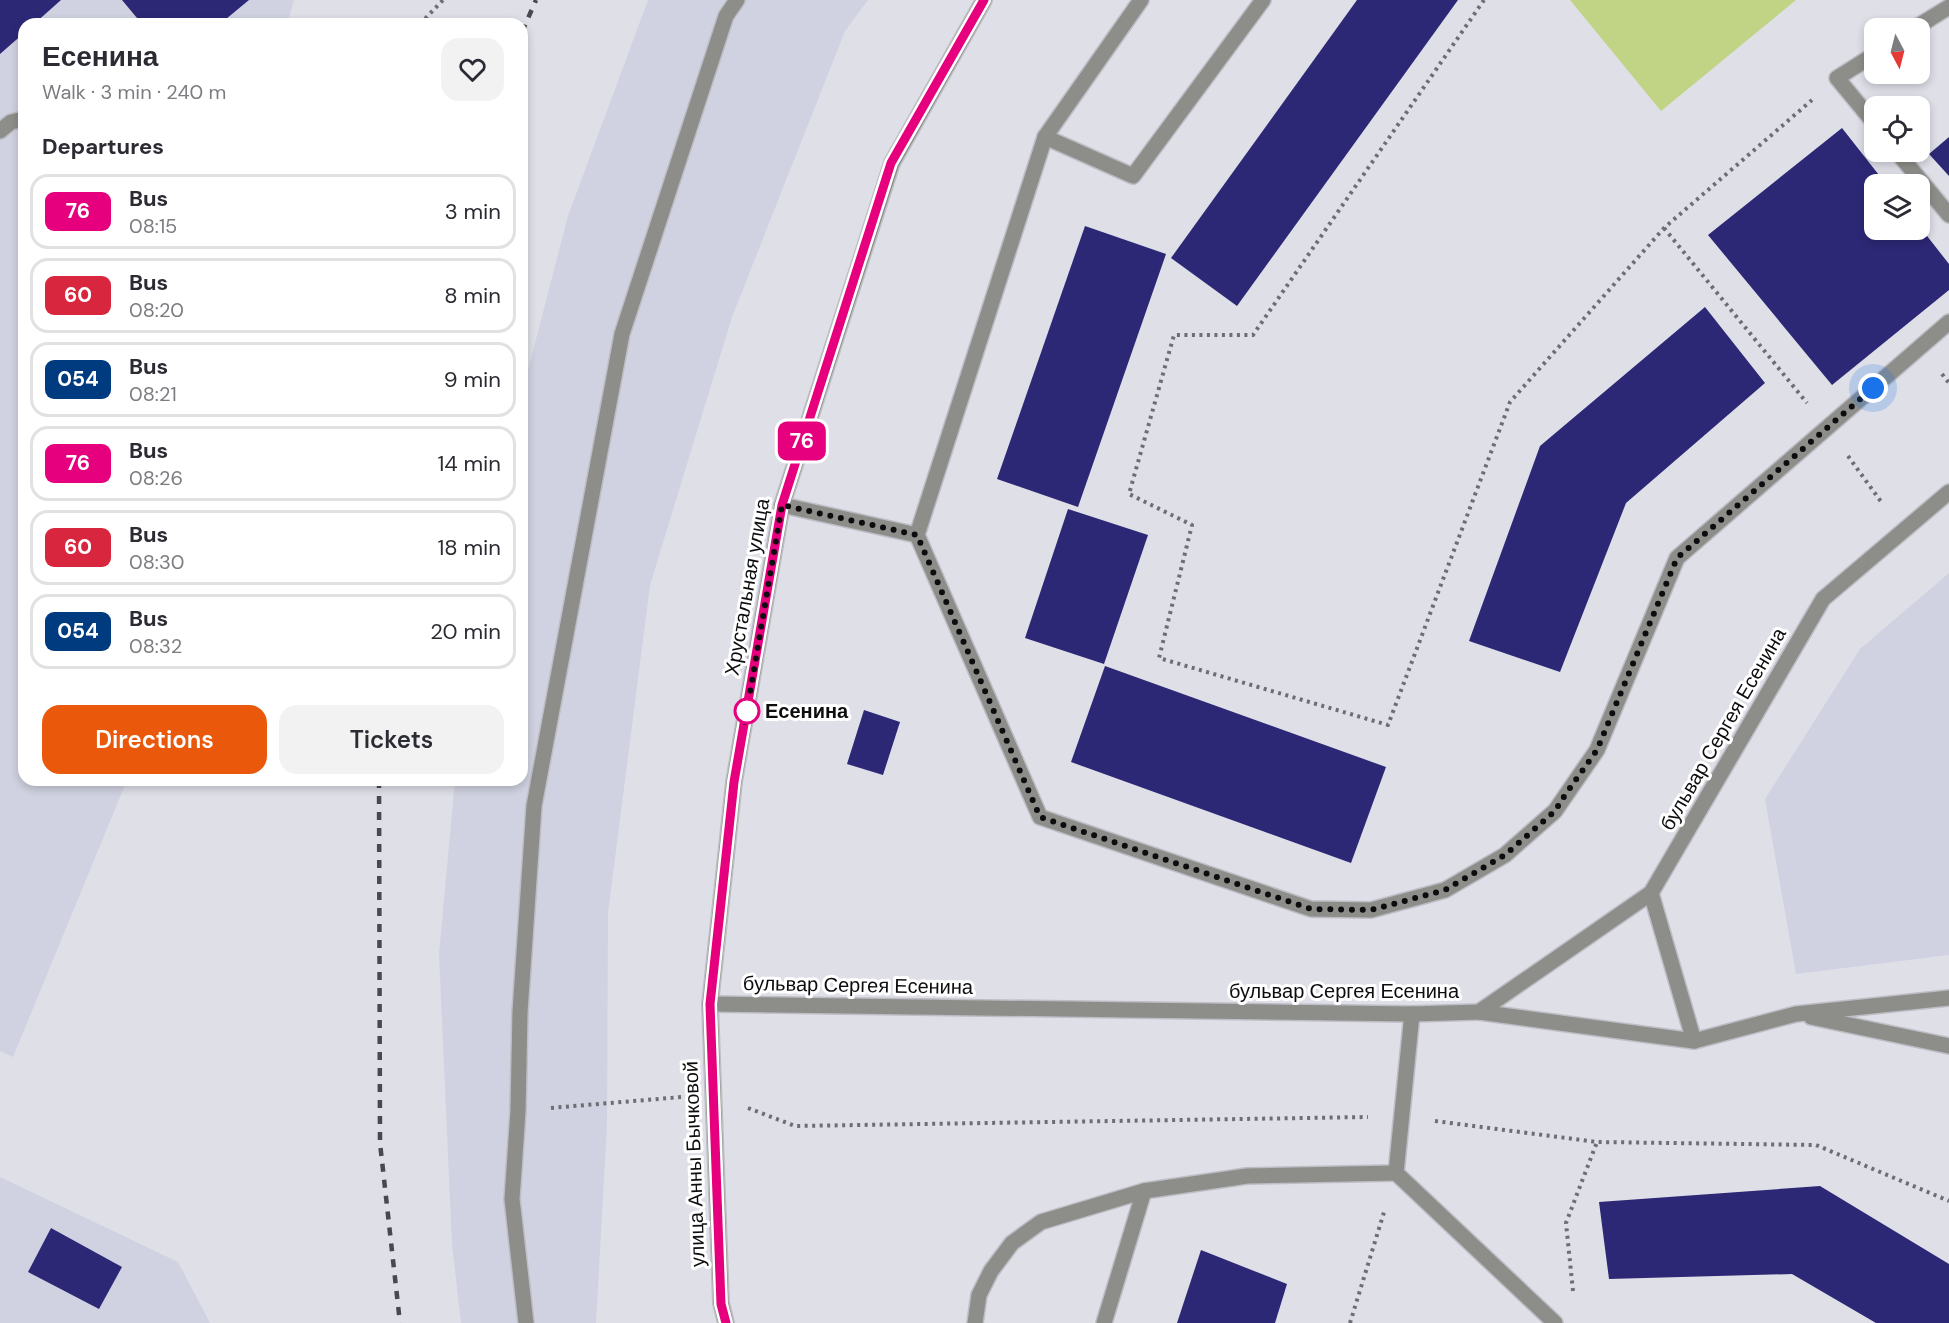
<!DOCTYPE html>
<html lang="en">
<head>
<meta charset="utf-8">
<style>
	body { margin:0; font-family:"DM Sans",sans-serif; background:#f2f2f3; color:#2b2b33; height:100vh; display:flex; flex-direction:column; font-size:22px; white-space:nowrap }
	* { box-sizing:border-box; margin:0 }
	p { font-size:20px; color:#7c7c81 }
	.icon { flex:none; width:33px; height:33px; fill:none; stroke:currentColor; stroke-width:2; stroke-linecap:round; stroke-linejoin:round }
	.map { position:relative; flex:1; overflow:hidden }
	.drawer { position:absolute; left:18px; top:18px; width:510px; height:768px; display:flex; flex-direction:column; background:#fff; border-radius:18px; box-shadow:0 3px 9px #0003 }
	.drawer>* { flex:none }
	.badge { padding:0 12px; border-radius:9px; font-size:21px; line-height:39px }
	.needle { width:39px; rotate:173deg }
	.fabs { position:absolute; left:1864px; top:18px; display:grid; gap:12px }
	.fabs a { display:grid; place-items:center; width:66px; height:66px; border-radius:12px; background:#fff; box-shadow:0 3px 9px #0003; font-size:30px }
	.you { position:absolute; width:30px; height:30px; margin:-15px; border:4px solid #fff; border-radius:50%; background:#1a73e8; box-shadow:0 0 0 9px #1a73e833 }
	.map>.badge { position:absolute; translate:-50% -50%; box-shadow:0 0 0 3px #fff }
	h2 { padding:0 24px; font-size:22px; line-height:54px }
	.round { display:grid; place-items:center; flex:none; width:63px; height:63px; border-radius:18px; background:#f2f2f3 }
	.headline { display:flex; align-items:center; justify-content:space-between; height:102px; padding:0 24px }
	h1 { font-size:28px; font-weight:600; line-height:45px }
	.cta { display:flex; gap:12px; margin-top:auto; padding:12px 24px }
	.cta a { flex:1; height:69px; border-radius:18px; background:#ea580c; color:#fff; font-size:24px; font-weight:600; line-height:69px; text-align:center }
	.cta a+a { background:#f2f2f3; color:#2b2b33 }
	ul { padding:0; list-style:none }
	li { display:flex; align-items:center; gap:18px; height:75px; margin:0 12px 9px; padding:0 12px; border:3px solid #e1e1e2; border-radius:18px }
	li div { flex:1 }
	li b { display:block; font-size:22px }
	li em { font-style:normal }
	li .badge { min-width:66px; font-weight:700; text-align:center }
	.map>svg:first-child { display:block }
	.built { fill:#d0d2e1 }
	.green { fill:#c1d384 }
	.building { fill:#2d2876 }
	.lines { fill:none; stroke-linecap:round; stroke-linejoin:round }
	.minor-casing { stroke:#bdbdc5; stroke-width:18 }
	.path { stroke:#6d6e73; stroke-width:4; stroke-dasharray:3 4.5; stroke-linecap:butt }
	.minor { stroke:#8d8d89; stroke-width:15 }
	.rail { stroke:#49494d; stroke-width:4.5; stroke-dasharray:8 8; stroke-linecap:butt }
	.line-casing { stroke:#fff; stroke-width:14 }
	.line { stroke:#e6007e; stroke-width:9 }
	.walk { stroke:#0d0d10; stroke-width:6; stroke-dasharray:0 10.8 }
	.stop-dot { fill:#fff; stroke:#e6007e; stroke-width:3 }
	.labels { text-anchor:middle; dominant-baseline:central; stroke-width:6; stroke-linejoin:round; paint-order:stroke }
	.street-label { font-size:20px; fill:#0d0d10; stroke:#fff }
	.stop-label { font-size:20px; font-weight:bold; fill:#0d0d10; stroke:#fff; text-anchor:start }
</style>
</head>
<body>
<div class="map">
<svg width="1949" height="1323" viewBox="0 0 1949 1323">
	<rect width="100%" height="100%" fill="#dedfe7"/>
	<g class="built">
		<path d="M0,0h294l-7,24h-263v756h103l-114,277 -13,-6z"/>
		<path d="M648,0h220l-23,31 -113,286 -82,268 -42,328 -1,210 -11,200h-135l-9,-79 -13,-290 16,-174h67v-387l46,-177z"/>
		<path d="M1949,573v382l-153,19 -31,-175 95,-150z"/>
		<path d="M0,1177l178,85 32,61h-210z"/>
	</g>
	<path class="green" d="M1570,0h226l-135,111z"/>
	<g class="building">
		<path d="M0,0h61l-27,24h-10v9l-24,21z"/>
		<path d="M122,0h127l-29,24h-78z"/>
		<path d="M1357,0h101l-221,306 -66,-48z"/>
		<path d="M1842,128l44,56h-11v46h45v-3l29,37v26l-117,95 -124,-150z"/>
		<path d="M1949,137v39l-20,-22z"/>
		<path d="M1085,226l81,28 -88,253 -81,-28z"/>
		<path d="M1705,307l60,76 -139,120 -66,169 -91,-31 71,-195z"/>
		<path d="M1068,509l80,26 -44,129 -79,-26z"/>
		<path d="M1105,666l281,101 -35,96 -280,-101z"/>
		<path d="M864,710l36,12 -17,53 -36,-11z"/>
		<path d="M1820,1186l129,78v59h-73l-84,-49 -183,5 -10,-77z"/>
		<path d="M51,1228l71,39 -23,42 -71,-37z"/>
		<path d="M1201,1250l86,34 -12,39h-98z"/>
	</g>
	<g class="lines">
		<defs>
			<g id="minor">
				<path d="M1915,28l34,-21"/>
				<path d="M1875,54l-38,24 38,46"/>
				<path d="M0,131l11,-9 13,-3"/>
				<path d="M1045,137l88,39 130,-176"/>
				<path d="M1897,152l52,63"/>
				<path d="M782,505l135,30 128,-398 96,-137"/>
				<path d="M917,535l123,282 271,92 60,1 74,-20 60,-35 50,-44 42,-61 80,-192 272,-236"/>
				<path d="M710,1004l702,10 67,-2 172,-119 172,-294 126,-107"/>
				<path d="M1479,1012l215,29 -43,-148"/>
				<path d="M1412,1014l-16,159 159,150"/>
				<path d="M1811,1017l138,29"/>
				<path d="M1694,1041l102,-27 153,-16"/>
				<path d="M526,1323l-14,-124 6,-88 2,-99 14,-206 88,-472 104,-318 11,-16"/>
				<path d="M726,1323l-5,-20 -11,-299 24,-222 48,-277 110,-342 92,-163"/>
				<path d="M975,1323l4,-28 12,-24 21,-28 29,-21 103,-31 103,-15 149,-3"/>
				<path d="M1104,1323l40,-132"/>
			</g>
		</defs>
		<use href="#minor" class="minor-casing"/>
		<g class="path">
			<path d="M1484,0l-231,335h-79l-45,159 63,31 -33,133 229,67 122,-323 154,-174 148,-128"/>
			<path d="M420,24l23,-24"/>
			<path d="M1664,228l143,175"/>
			<path d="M1942,374l7,9"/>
			<path d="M1848,456l34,47"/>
			<path d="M551,1108l130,-11"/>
			<path d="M748,1108l47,18 573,-9"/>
			<path d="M1435,1121l162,21 219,3 133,56"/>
			<path d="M1573,1291l-7,-68 31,-81"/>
			<path d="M1350,1323l35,-114"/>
		</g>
		<use href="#minor" class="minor"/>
		<g class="rail">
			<path d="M522,32l14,-32"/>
			<path d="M379,780l1,363 20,180"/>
		</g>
	</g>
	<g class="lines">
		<defs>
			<path id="line" d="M726,1323l-5,-19 -11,-300 24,-222 48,-277 109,-342 93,-163"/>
		</defs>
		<use href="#line" class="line-casing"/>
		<use href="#line" class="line"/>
		<path class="walk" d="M747,711l-2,11 37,-217 135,30 123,282 271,92 60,1 74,-20 60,-35 50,-44 10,-16 32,-45 80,-192 196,-170"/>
	</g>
	<circle class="stop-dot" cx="747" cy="711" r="12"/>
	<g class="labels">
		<g class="street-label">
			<text transform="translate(747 587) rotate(-80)">Хрустальная улица</text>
			<text transform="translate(1723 729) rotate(-60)">бульвар Сергея Есенина</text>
			<text transform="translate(858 985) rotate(1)">бульвар Сергея Есенина</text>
			<text x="1344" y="991">бульвар Сергея Есенина</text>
			<text transform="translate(694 1164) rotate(-92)">улица Анны Бычковой</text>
		</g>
		<g class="stop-label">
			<text x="765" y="711">Есенина</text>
		</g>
	</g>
</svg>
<div class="fabs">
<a><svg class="needle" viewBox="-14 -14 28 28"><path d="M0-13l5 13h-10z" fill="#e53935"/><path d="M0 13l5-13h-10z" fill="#7c7c81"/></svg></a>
<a><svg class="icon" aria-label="locate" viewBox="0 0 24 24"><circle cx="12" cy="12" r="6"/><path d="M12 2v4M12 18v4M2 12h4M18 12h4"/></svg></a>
<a><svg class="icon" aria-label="layers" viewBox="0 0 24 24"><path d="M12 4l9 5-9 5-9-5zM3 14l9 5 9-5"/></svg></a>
</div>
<div class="you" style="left:1873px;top:388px"></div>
<b class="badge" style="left:802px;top:441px;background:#e6007e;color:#fff">76</b>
<section class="drawer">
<div class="headline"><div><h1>Есенина</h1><p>Walk · 3 min · 240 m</p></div><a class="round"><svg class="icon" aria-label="heart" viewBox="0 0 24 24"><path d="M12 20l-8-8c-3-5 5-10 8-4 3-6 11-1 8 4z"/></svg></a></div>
<h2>Departures</h2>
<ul>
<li><span class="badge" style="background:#e6007e;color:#fff">76</span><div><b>Bus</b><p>08:15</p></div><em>3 min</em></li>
<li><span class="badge" style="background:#d7263d;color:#fff">60</span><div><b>Bus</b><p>08:20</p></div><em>8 min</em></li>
<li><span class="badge" style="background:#003b80;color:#fff">054</span><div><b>Bus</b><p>08:21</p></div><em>9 min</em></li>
<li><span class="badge" style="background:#e6007e;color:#fff">76</span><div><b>Bus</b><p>08:26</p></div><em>14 min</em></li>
<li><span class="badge" style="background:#d7263d;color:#fff">60</span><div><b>Bus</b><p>08:30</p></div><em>18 min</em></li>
<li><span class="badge" style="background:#003b80;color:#fff">054</span><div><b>Bus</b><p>08:32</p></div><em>20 min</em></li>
</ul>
<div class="cta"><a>Directions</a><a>Tickets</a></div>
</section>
</div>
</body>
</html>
